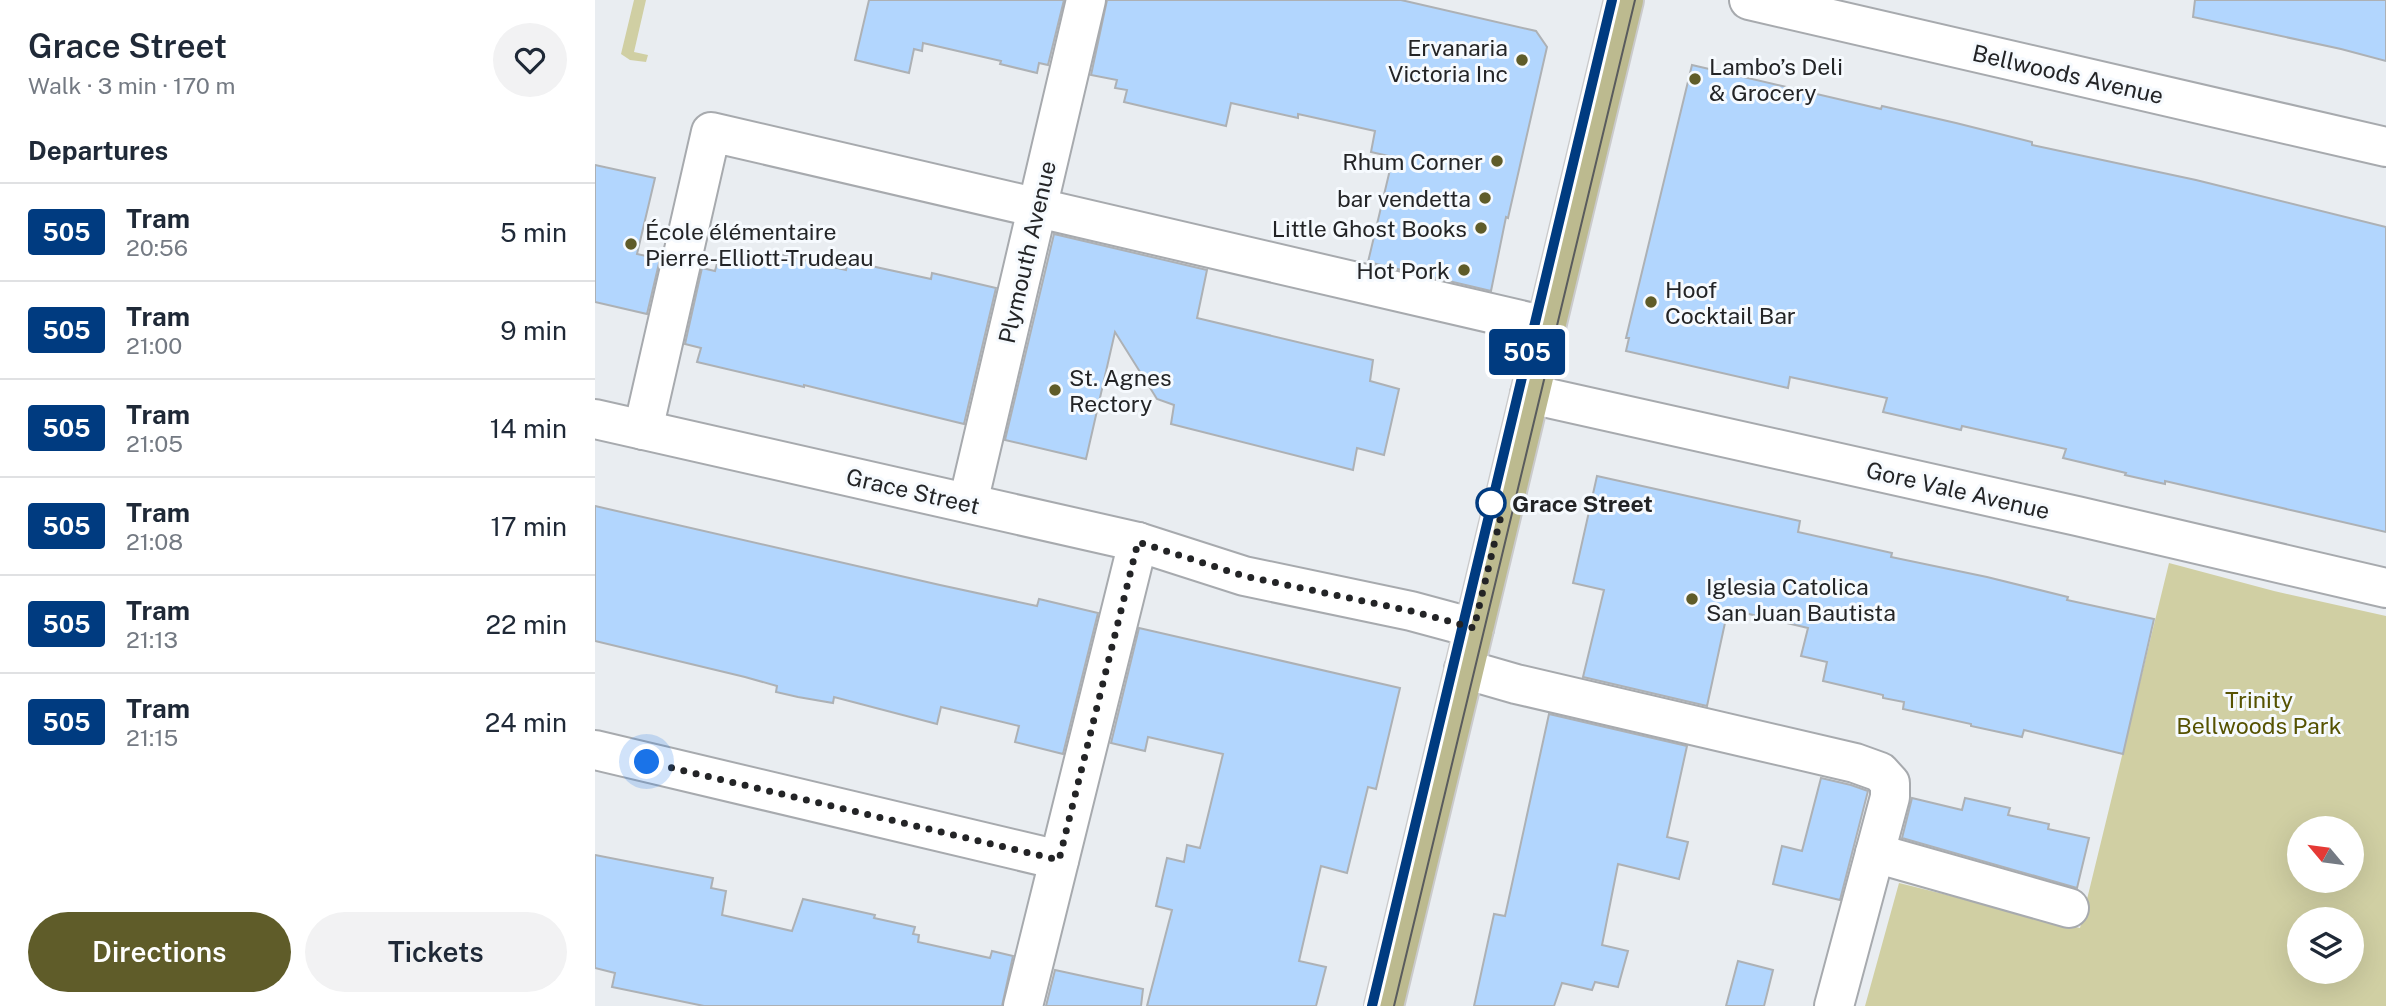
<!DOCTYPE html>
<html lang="en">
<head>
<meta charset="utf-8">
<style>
	body { margin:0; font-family:"Public Sans",sans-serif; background:#f2f2f3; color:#1f2937; height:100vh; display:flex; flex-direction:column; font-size:26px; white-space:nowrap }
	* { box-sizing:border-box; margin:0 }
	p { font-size:23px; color:#747a83 }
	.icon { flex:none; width:38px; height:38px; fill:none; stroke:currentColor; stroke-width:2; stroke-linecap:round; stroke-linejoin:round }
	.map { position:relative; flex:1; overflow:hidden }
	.panel { display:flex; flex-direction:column; background:#fff; width:595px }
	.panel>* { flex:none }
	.badge { padding:0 14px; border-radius:5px; font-size:24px; line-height:46px }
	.needle { width:46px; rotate:299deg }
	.controls { position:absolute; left:1692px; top:816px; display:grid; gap:14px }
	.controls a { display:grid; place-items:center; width:77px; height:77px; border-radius:50%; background:#fff; box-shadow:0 7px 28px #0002; font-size:35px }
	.you { position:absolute; width:35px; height:35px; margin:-18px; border:5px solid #fff; border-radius:50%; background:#1a73e8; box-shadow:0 0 0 10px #1a73e833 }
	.map>.badge { position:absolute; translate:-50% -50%; box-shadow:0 0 0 4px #fff }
	h2 { padding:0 28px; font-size:26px; line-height:63px }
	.round { display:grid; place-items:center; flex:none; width:74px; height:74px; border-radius:37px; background:#f2f2f3 }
	.headline { display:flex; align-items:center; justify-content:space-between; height:119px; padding:0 28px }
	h1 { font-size:33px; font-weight:600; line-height:52px }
	.cta { display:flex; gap:14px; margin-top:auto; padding:14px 28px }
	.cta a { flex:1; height:80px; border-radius:42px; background:#5f5c29; color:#fff; font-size:28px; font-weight:600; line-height:80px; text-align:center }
	.cta a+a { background:#f2f2f3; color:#1f2937 }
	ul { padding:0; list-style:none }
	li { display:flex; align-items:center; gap:21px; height:98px; padding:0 28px; border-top:2px solid #e0e1e3 }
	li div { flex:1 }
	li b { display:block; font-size:26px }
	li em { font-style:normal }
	li .badge { min-width:77px; font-weight:700; text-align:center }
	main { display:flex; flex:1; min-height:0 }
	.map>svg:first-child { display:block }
	.green { fill:#d0cfa3; fill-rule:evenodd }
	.building { fill:#b2d6fe; stroke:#adb1b5; stroke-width:2 }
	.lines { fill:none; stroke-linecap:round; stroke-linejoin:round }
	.minor-casing { stroke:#a7aaae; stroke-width:42 }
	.major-casing { stroke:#cacacb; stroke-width:42 }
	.minor { stroke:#fff; stroke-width:38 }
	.major { stroke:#bcba8f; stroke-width:38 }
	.tram { stroke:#595b5d; stroke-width:2 }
	.line-casing { stroke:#fff; stroke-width:16 }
	.line { stroke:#003b80; stroke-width:10 }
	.walk { stroke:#232426; stroke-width:7; stroke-dasharray:0 12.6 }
	.poi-dot { fill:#5f5c29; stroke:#f6fafe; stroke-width:2.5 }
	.stop-dot { fill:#fff; stroke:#003b80; stroke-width:3.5 }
	.labels { text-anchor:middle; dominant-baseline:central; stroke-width:6; stroke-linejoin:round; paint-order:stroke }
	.poi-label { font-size:23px; fill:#232426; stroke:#f6fafe; text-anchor:end }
	.street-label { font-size:23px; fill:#232426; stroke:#f6fafe }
	.stop-label { font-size:23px; font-weight:bold; fill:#232426; stroke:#f6fafe; text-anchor:start }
	.park-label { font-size:23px; fill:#565201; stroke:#f6fafe }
</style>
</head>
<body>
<main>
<section class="panel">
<div class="headline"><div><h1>Grace Street</h1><p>Walk · 3 min · 170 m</p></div><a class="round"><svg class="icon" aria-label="heart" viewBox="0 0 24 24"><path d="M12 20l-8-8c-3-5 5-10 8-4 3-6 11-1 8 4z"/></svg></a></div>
<h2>Departures</h2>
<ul>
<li><span class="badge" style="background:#003b80;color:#fff">505</span><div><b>Tram</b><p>20:56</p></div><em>5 min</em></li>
<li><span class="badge" style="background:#003b80;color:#fff">505</span><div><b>Tram</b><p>21:00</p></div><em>9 min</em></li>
<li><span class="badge" style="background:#003b80;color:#fff">505</span><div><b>Tram</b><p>21:05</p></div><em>14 min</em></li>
<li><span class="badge" style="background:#003b80;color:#fff">505</span><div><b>Tram</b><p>21:08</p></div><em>17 min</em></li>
<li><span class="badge" style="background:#003b80;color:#fff">505</span><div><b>Tram</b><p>21:13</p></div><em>22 min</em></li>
<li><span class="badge" style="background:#003b80;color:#fff">505</span><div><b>Tram</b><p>21:15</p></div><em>24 min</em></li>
</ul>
<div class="cta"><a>Directions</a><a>Tickets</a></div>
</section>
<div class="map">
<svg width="1791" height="1006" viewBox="0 0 1791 1006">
	<rect width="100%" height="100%" fill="#e9edf1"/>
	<g class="green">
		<path d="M39,0h12l-12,52 14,3 -2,7 -16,-2 -9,-6z"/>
		<path d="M1574,563l105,28 112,25v390h-521l34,-123 181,45zM1704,828h53v52h-53zM1704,919h53v52h-53z"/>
	</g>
	<g class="building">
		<path d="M274,0h195l-16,65 -9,-2 -2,10 -37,-9 1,-3 -78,-18 -1,8 -8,-2 -5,24 -54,-13z"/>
		<path d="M512,0h294l135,31 11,16 -39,171 -2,-1 -15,74 -123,-29 25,-105 -22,-5 4,-21 -77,-17v4l-67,-15 -5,23 -102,-24 3,-12 -12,-2 2,-8 -26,-5z"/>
		<path d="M1600,0h191v61l-45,-12 -148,-32z"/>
		<path d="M1097,65l189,44 1,-3 74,17 76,19v3l164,35 190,47v305l-221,-51v3l-40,-9 1,-2 -63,-15 3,-9 -104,-23 -1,4 -78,-18 4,-14 -97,-21 -2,11 -162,-37 3,-13h-3z"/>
		<path d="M0,165l60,13 -18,76 23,5 -13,55 -52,-12z"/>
		<path d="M459,234l153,36 -10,48 176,42 -3,21 29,8 -15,66 -27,-7 -4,22 -182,-46 3,-19 -17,-6 -42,-67 -29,127 -81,-19z"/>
		<path d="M171,251l80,19 2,-9 83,18 1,-6 64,15 -32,136 -160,-39v2l-107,-25 4,-14 -16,-4 17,-76 13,3 4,-15 44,10z"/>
		<path d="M1002,476l203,45 -2,11 94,21 -1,4 96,20 81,20 -1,3 87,19 -31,135 -99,-24 -2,7 -51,-11v-2l-68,-15 1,-7 -21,-4v-3l-60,-14 4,-19 -26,-6 7,-28 -80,-19 -21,97 -124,-29 21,-87 -31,-7z"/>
		<path d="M0,506l345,79 97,21 2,-7 59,14 -35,141 -48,-12 4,-16 -78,-19 -4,17 -103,-27 -1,6 -35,-6 -22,-5 1,-6 -32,-9 -150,-36z"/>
		<path d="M544,628l261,60 -24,101 -8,-2 -21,86 -26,-7 -22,95 27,6 -10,39h-169l25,-96 -16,-4 11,-48 17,4 3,-17 13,3 23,-94 -75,-17 -3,14 -34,-8z"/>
		<path d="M954,714l138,32 -20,91 21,5 -9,37 -61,-15 -16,81 26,6 -10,36 -23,-5 -3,8 -30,-7 -8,23h-80l20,-92 11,2z"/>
		<path d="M1226,778l30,7 17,6 -28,109 -67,-16 9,-38 20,5z"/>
		<path d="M1317,798l50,12 3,-12 45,10 -2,7 41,9 -1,5 41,9 -12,50 -175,-50z"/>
		<path d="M0,855l118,23 -2,10 15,3 -4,24 70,16 11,-32 72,16 -1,3 41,9 -2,7 6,1 -1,7 72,16 2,-7 21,5 -11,50h-298l-92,-19 3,-14 -20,-5z"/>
		<path d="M1143,961l35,9 -9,36h-38z"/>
		<path d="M460,970l88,19 -2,17h-95z"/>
	</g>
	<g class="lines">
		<defs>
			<g id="minor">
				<path d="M1154,0l637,147"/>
				<path d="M935,394l547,122 309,72"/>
				<path d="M0,419l543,123 106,34 167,35 63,17"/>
				<path d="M48,430l68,-298 835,194"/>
				<path d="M373,503l118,-503"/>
				<path d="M869,669l52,15 339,79 25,9 10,11v14l-56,209"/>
				<path d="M0,750l464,110"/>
				<path d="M1280,853l194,55"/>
				<path d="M428,1006l115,-464"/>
			</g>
			<path id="major" d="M789,1006l240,-1006"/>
		</defs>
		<use href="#minor" class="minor-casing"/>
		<use href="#major" class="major-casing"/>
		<use href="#minor" class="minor"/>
		<use href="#major" class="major"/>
		<g class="tram">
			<path d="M776,1006l241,-1006"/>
			<path d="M799,1006l241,-1006"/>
		</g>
	</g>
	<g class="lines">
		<defs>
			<path id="line" d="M777,1006l240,-1006"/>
		</defs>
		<use href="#line" class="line-casing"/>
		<use href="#line" class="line"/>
		<path class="walk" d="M52,762l412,98 79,-318 106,34 167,35 63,17 27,-112 -10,-13"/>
	</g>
	<g class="poi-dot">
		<circle cx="927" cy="60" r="7"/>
		<circle cx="1100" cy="79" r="7"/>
		<circle cx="902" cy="161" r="7"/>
		<circle cx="890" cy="198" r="7"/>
		<circle cx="886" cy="228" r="7"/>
		<circle cx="36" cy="244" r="7"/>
		<circle cx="869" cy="270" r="7"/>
		<circle cx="1056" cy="302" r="7"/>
		<circle cx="460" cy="390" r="7"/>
		<circle cx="1097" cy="599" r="7"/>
	</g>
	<circle class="stop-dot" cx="896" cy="503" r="14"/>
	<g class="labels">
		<g class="poi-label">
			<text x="913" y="47">Ervanaria<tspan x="913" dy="26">Victoria Inc</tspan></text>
			<text x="1114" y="66" text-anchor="start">Lambo’s Deli<tspan x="1114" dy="26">&amp; Grocery</tspan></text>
			<text x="888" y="161">Rhum Corner</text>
			<text x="876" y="198">bar vendetta</text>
			<text x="872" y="228">Little Ghost Books</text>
			<text x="50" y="231" text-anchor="start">École élémentaire<tspan x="50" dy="26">Pierre-Elliott-Trudeau</tspan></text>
			<text x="855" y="270">Hot Pork</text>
			<text x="1070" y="289" text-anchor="start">Hoof<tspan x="1070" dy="26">Cocktail Bar</tspan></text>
			<text x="474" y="377" text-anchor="start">St. Agnes<tspan x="474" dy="26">Rectory</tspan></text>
			<text x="1111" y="586" text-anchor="start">Iglesia Catolica<tspan x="1111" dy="26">San Juan Bautista</tspan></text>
		</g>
		<g class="street-label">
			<text transform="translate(1473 74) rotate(13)">Bellwoods Avenue</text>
			<text transform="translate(432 252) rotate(-77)">Plymouth Avenue</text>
			<text transform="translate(1363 490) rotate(13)">Gore Vale Avenue</text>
			<text transform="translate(318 491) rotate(13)">Grace Street</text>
		</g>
		<g class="stop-label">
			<text x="917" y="503">Grace Street</text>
		</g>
		<g class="park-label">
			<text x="1664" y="699">Trinity<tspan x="1664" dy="26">Bellwoods Park</tspan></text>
		</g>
	</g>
</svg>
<div class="controls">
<a><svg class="needle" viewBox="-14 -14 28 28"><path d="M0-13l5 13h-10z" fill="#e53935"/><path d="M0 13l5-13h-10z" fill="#747a83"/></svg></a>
<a><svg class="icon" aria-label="layers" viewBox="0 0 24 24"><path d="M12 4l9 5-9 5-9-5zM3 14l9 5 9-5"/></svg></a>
</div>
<div class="you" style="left:52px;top:762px"></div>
<b class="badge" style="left:932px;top:352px;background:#003b80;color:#fff">505</b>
</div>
</main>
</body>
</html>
